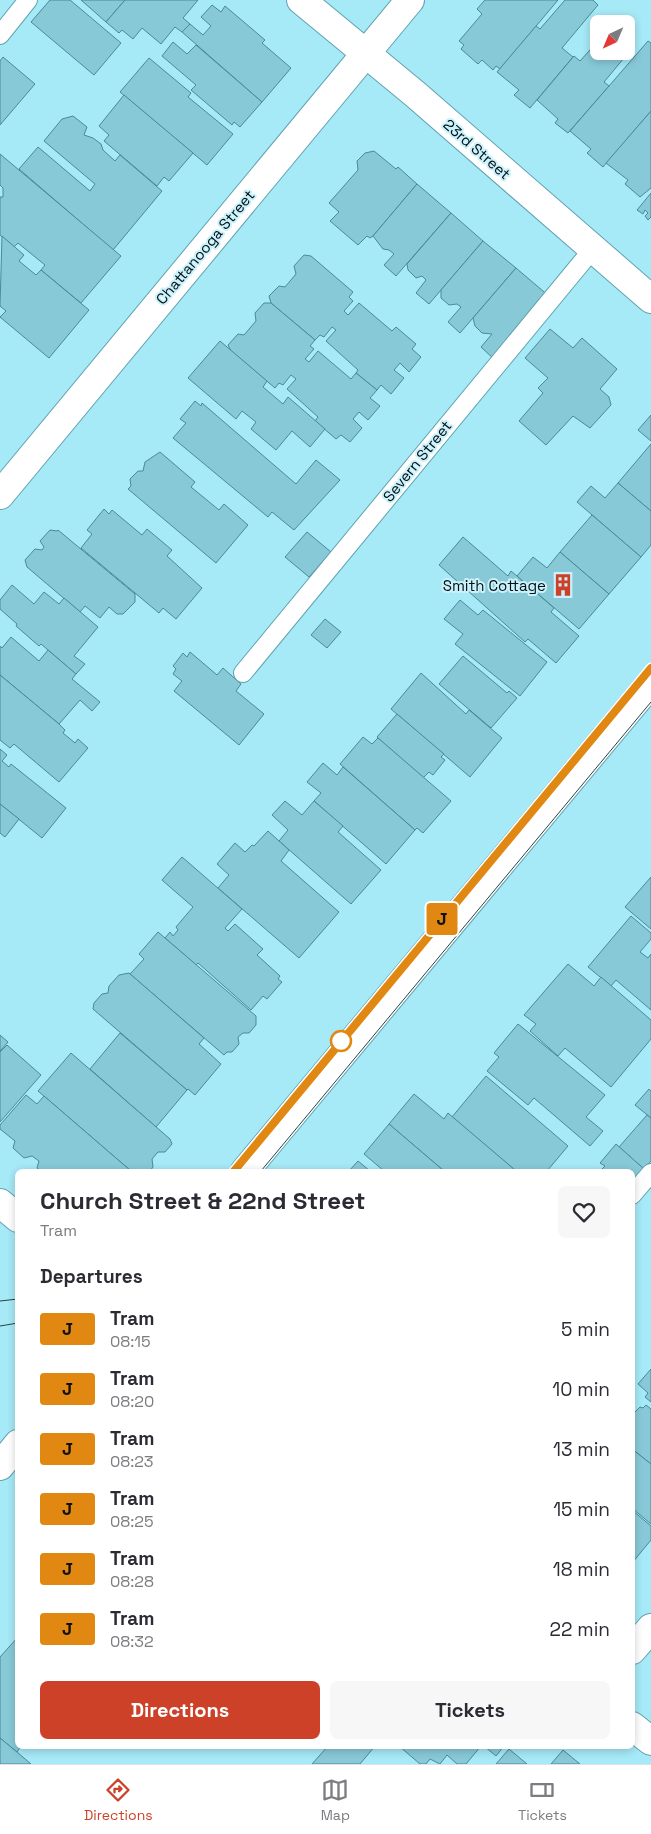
<!DOCTYPE html>
<html lang="en">
<head>
<meta charset="utf-8">
<style>
	body { margin:0; font-family:"Space Grotesk",sans-serif; background:#f7f7f7; color:#2b2b33; height:100vh; display:flex; flex-direction:column; font-size:19px; white-space:nowrap }
	* { box-sizing:border-box; margin:0 }
	p { font-size:16px; color:#7c7c81 }
	.icon { flex:none; width:28px; height:28px; fill:none; stroke:currentColor; stroke-width:2; stroke-linecap:round; stroke-linejoin:round }
	.map { position:relative; flex:1; overflow:hidden }
	.sheet { position:absolute; left:15px; top:1169px; width:620px; height:580px; display:flex; flex-direction:column; background:#fff; border-radius:8px; box-shadow:0 2px 8px #0003 }
	.sheet>* { flex:none }
	.badge { padding:0 10px; border-radius:4px; font-size:18px; line-height:32px }
	.needle { width:32px; rotate:224deg }
	.tools { position:absolute; left:590px; top:15px; display:grid; gap:10px }
	.tools a { display:grid; place-items:center; width:45px; height:45px; border-radius:8px; background:#fff; box-shadow:0 2px 8px #0003; font-size:25px }
	.map>.badge { position:absolute; translate:-50% -50%; box-shadow:0 0 0 2px #fff }
	h2 { padding:0 25px; font-size:19px; line-height:45px }
	.round { display:grid; place-items:center; flex:none; width:52px; height:52px; border-radius:8px; background:#f7f7f7 }
	.overview { display:flex; align-items:center; justify-content:space-between; height:85px; padding:0 25px }
	h1 { font-size:24px; font-weight:800; line-height:38px }
	.cta { display:flex; gap:10px; margin-top:auto; padding:10px 25px }
	.cta a { flex:1; height:58px; border-radius:8px; background:#cc4128; color:#fff; font-size:20px; font-weight:800; line-height:58px; text-align:center }
	.cta a+a { background:#f7f7f7; color:#2b2b33 }
	ul { padding:0; list-style:none }
	li { display:flex; align-items:center; gap:15px; height:60px; padding:0 25px }
	li div { flex:1 }
	li b { display:block; font-size:19px }
	li em { font-style:normal }
	li .badge { min-width:55px; font-weight:700; text-align:center }
	.tabs { display:flex; justify-content:space-around; align-items:center; height:70px; border-top:1px solid #e1e1e2; background:#fff; font-size:14px; color:#7c7c81 }
	.tabs a { display:grid; justify-items:center; gap:2px }
	.tabs .active { color:#cc4128 }
	.map>svg:first-child { display:block }
	.building { fill:#88c9d8; stroke:#498a98 }
	.lines { fill:none; stroke-linecap:round; stroke-linejoin:round }
	.lane-casing { stroke:#61a3b0; stroke-width:20 }
	.street-casing { stroke:#61a3b0; stroke-width:30 }
	.lane { stroke:#fff; stroke-width:18 }
	.street { stroke:#fff; stroke-width:28 }
	.tram { stroke:#264249; stroke-width:1 }
	.line-casing { stroke:#fff; stroke-width:11 }
	.line { stroke:#e18813; stroke-width:8 }
	.stop-dot { fill:#fff; stroke:#e18813; stroke-width:2.5 }
	.labels { text-anchor:middle; dominant-baseline:central; stroke-width:4; stroke-linejoin:round; paint-order:stroke }
	.street-label { font-size:15px; fill:#001015; stroke:#cbf1fa }
	.poi-label { font-size:15px; fill:#001015; stroke:#cbf1fa; text-anchor:end }
</style>
</head>
<body>
<div class="map">
<svg width="651" height="1764" viewBox="0 0 651 1764">
	<rect width="100%" height="100%" fill="#a6e9f7"/>
	<g class="building">
		<path d="M50,0h20l51,43 -27,32 -63,-53z"/>
		<path d="M81,0h44l-19,22z"/>
		<path d="M125,0h73l-15,18 7,6 -8,8 -7,-5 -14,17 -19,-16 -9,11 -11,-9 -3,3 -13,-11z"/>
		<path d="M485,0h73l-58,69 -4,-3 -3,4 -11,-10 -4,4 -17,-15 3,-4 -5,-4 23,-27 -5,-5z"/>
		<path d="M565,0h28l5,5 -36,43 11,9 -43,51 -16,-13 5,-5 -22,-18 39,-46 4,3z"/>
		<path d="M212,5l9,7 4,-6 40,34 -3,3 29,25 -29,34 -80,-70 8,-8 13,11 8,-9 -10,-9z"/>
		<path d="M599,40v11h17l8,7 -20,24 5,4 -41,47 -13,-10 3,-4 -21,-19 37,-44 6,5z"/>
		<path d="M648,41l3,2v68l-48,56 -16,-14 4,-4 -21,-18z"/>
		<path d="M173,42l14,12 9,-9 66,57 -22,25 -6,-5 -2,3 -41,-35 5,-5 -34,-29z"/>
		<path d="M3,57l32,27 -35,41v-64z"/>
		<path d="M149,58l42,35 -3,4 45,37 -26,31 -87,-73z"/>
		<path d="M124,95l69,58 -24,28 -5,-4 -7,9 -53,-45 5,-6 -10,-9z"/>
		<path d="M651,111v77l-11,9 -15,-13 3,-4 -22,-17z"/>
		<path d="M73,116l14,11 -3,8 9,3 8,6 2,6 12,11 5,-6 42,36 -49,59 -94,-81 19,-22 52,44 5,-7 -51,-43 18,-22z"/>
		<path d="M374,151l22,18 2,-2 19,17 -44,52 -3,2 -3,-2 -9,9 -28,-24 9,-9 -10,-9 29,-33 -1,-9 8,-8z"/>
		<path d="M0,154l121,102 -40,47 -40,-33 4,-5 -27,-22 -4,4 -14,-12v-38h3v-9l-3,-3z"/>
		<path d="M417,184l34,29 -55,63 -12,-11 10,-11 -5,-4 -6,-1 -10,-13z"/>
		<path d="M651,193v24l-3,3 -3,-4 3,-3 -3,-3 -2,4 -6,-4z"/>
		<path d="M451,213l32,28 -54,63 -13,-11 10,-13 -4,-4 -6,2 -8,-8 -1,-6z"/>
		<path d="M2,236l22,19 -5,6 17,14 5,-5 48,40 -40,48 -49,-41 6,-6 -6,-5z"/>
		<path d="M483,241l33,27 -56,65 -12,-11 13,-15 -4,-3 -8,1 -8,-7v-8z"/>
		<path d="M304,255l7,1 42,36 -4,5 4,4 -9,10 4,4 11,-12 33,28 4,-4 20,17 -4,5 9,8 -12,15 -9,-9 -6,7 10,8 -13,16 -10,-9 -4,5 -21,-17 2,-3 -32,-29 10,-11 -4,-3 -8,10 -4,-2 -5,5 -44,-37 -2,-7 10,-10 6,1 11,-13 -2,-8z"/>
		<path d="M516,268l34,29 -54,64 -15,-14 11,-13 -10,-1 -7,-7 -2,-8z"/>
		<path d="M264,303h7l44,37 -5,6 4,3 -9,10 4,3 9,-11 33,28 5,-6 21,17 -7,8 10,8 -12,14 -9,-8 -6,7 9,9 -12,14 -9,-7 -5,4 -21,-18 3,-4 -31,-28 9,-10 -5,-4 -8,10 -4,-2 -4,5 -44,-37 -3,-6 10,-11 6,1 12,-14 -1,-8z"/>
		<path d="M550,329l23,19 9,-10 35,31 -17,20 9,8 2,8 -21,23 -17,-12 -27,29 -27,-24 24,-28 -5,-5 10,-10 -23,-20z"/>
		<path d="M220,341l47,40 -4,6 20,17 5,-7 37,32 -15,18 -18,-16 -16,19 -25,-21 5,-7 -14,-11 -6,8 -48,-41z"/>
		<path d="M195,401l6,5 1,-3 94,81 20,-24 24,20 -46,50 -22,-18 -4,5 -95,-79 13,-15 -6,-4z"/>
		<path d="M651,415v26l-13,-11z"/>
		<path d="M651,444v67l-33,-28z"/>
		<path d="M160,452l35,30 -4,5 28,23 5,-6 24,21 -32,38 -88,-74 3,-3 -1,-7 8,-8h5l2,-9z"/>
		<path d="M618,483l33,28v34l-10,12 -64,-55 14,-16 14,12z"/>
		<path d="M104,509l5,5 3,-4 30,25 5,-6 25,21 -5,6 35,32 -26,31 -13,-11 -4,5 -78,-65 11,-14 -5,-4z"/>
		<path d="M592,515l49,42 -32,37 -49,-42z"/>
		<path d="M50,530l7,1 1,-1 77,64v8l-12,12h-6l-8,-7 -9,11 -15,-12 -5,6 -53,-45 -2,-7 10,-11 7,1 2,-3 -4,-6z"/>
		<path d="M307,532l24,20 -22,25 -24,-20z"/>
		<path d="M463,537l45,39 3,-5 6,5 37,32 -3,4 28,24 -23,27 -28,-24 -3,3 -86,-77z"/>
		<path d="M560,552l49,42 -30,35 -62,-53 16,-19 14,11z"/>
		<path d="M12,585l22,19 10,-12 15,12 5,-6 34,29 -24,29 11,8 -9,10 -35,-30 -2,2 -23,-20 1,-2 -17,-15v-9z"/>
		<path d="M460,600l18,15 5,-5 64,52 -27,34 -65,-52 8,-10 -19,-15z"/>
		<path d="M325,619l16,13 -14,16 -16,-13z"/>
		<path d="M11,637l28,24 9,-11 28,24 -4,5 28,23 -8,9 -12,-11 -21,24 -59,-49v-29l2,2z"/>
		<path d="M190,652l27,23 6,-7 18,16 -5,7 28,23 -25,31 -65,-54 8,-10 -9,-7 3,-5 -3,-3 10,-13 4,4z"/>
		<path d="M463,656l44,37 2,-2 8,7 -26,30 -52,-44z"/>
		<path d="M421,673l45,41 3,-4 33,28 -32,39 -79,-68z"/>
		<path d="M0,675l59,49 6,6 -2,3 12,10 3,-4 10,9 -29,34 -45,-38 -4,4 -10,-8z"/>
		<path d="M397,714l47,40 -3,3 4,3 -12,15 -4,-3 -6,6 -46,-41z"/>
		<path d="M363,737l9,7 6,-6 73,63 -28,32 -6,-5 -2,2 -75,-66z"/>
		<path d="M0,749l7,6 -5,6 7,6 2,-3 55,44 -24,30 -42,-34z"/>
		<path d="M323,763l14,12 6,-8 72,63 -29,34 -72,-63 7,-8 -14,-11z"/>
		<path d="M285,801l17,14 12,-14 29,25 -5,6 43,38 -30,34 -72,-63 9,-11 -16,-15z"/>
		<path d="M0,804l19,15 -14,18 -5,-4z"/>
		<path d="M268,831l21,19 -8,11 58,51 -40,46 -81,-70 11,-13 -12,-11 18,-21 10,9 7,-7 2,1z"/>
		<path d="M182,857l60,52 -17,19 3,3 7,-7 28,25 -6,6 23,21 -2,3 4,3 -15,17 -4,-3 -12,14 -53,-47 -2,2 -31,-27 5,-6 3,4 5,-6 -2,-3 17,-20 -31,-27z"/>
		<path d="M651,877v52l-26,-22z"/>
		<path d="M631,916l20,17v6l-11,13 8,6 3,-4v56l-35,-30 -5,6 -23,-19z"/>
		<path d="M158,932l98,84v9l-7,8h-6l-5,4 1,7 -7,8h-5l-3,3 -94,-81 14,-15 -5,-5z"/>
		<path d="M568,964l26,22 7,-9 50,43v19l-40,48 -46,-39 -7,8 -28,-25 6,-7 -12,-9z"/>
		<path d="M129,973l75,65 -5,6 22,20 -26,31 -7,-6 -1,1 -94,-81 1,-6 8,-9 6,-1 1,-7 10,-11z"/>
		<path d="M518,1024l87,71 -19,22 17,14 -13,15 -56,-48 -6,7 -41,-34 12,-14 -5,-4z"/>
		<path d="M120,1033l67,57 -31,37 -66,-58z"/>
		<path d="M0,1035l8,7 -8,9z"/>
		<path d="M7,1045l34,30 -41,47v-70z"/>
		<path d="M71,1053l99,86 2,5 -7,8h-7l-6,7 1,8 -3,4h-19l-93,-80z"/>
		<path d="M486,1076l82,70 -21,25h-31l-64,-54z"/>
		<path d="M649,1089l2,2v27l-16,-13z"/>
		<path d="M414,1094l30,25 4,-6 67,57 -71,1 -55,-47z"/>
		<path d="M26,1095l11,9 7,-8 87,75h-90l-4,-3 2,-7 -7,-5 -8,2 -11,-10 2,-7 -15,-12v-4z"/>
		<path d="M647,1115l4,3v43l-7,8 -25,-22z"/>
		<path d="M389,1124l55,47h-60l-20,-17z"/>
		<path d="M616,1144l28,25 -12,13v-11h-32l5,-5 -5,-3z"/>
		<path d="M358,1161l12,10h-21z"/>
		<path d="M651,1369v33l-6,-5 3,-4 -10,-9z"/>
		<path d="M646,1405l5,4v55l-19,-15 2,-36 6,-6 3,1z"/>
		<path d="M632,1449l19,15v60l-19,-16z"/>
		<path d="M632,1510l19,16v14l-19,23z"/>
		<path d="M18,1637v109h3l-4,6 -17,-14v-81z"/>
		<path d="M0,1738l17,14 14,12h-31z"/>
		<path d="M328,1746h47l-15,18h-48z"/>
		<path d="M399,1746h82l-15,18h-9l-10,-9 -7,9 -10,-5 -4,5h-6z"/>
		<path d="M484,1746h20l-8,10z"/>
		<path d="M509,1749l18,15h-31z"/>
		<path d="M563,1750l17,14h-29z"/>
	</g>
	<g class="lines">
		<defs>
			<g id="lane">
				<path d="M0,35l28,-35"/>
				<path d="M243,673l349,-423"/>
				<path d="M632,1195l19,-22"/>
			</g>
			<g id="street">
				<path d="M301,0l114,94 236,205"/>
				<path d="M0,495l410,-495"/>
				<path d="M245,1171l406,-488"/>
				<path d="M0,1203l18,15"/>
				<path d="M0,1466l18,-22"/>
				<path d="M632,1650l19,-22"/>
				<path d="M632,1726l19,15"/>
			</g>
		</defs>
		<use href="#lane" class="lane-casing"/>
		<use href="#street" class="street-casing"/>
		<use href="#lane" class="lane"/>
		<use href="#street" class="street"/>
		<g class="tram">
			<path d="M234,1171l417,-503"/>
			<path d="M261,1171l390,-469"/>
			<path d="M0,1301l18,-2"/>
			<path d="M0,1326l18,-3"/>
		</g>
	</g>
	<g class="lines">
		<defs>
			<path id="line" d="M234,1171l417,-503"/>
		</defs>
		<use href="#line" class="line-casing"/>
		<use href="#line" class="line"/>
	</g>
	<defs>
		<symbol id="building-bare" viewBox="-9 -9 18 18"><path d="M-4-6H4V6H1V3H-1V6H-4ZM-2.5-4.3h1.7v1.8h-1.7ZM.8-4.3h1.7v1.8H.8ZM-2.5-1h1.7V.8h-1.7ZM.8-1h1.7V.8H.8Z" fill="#cc4128" stroke="#cbf1fa" stroke-width="2.5" paint-order="stroke"/></symbol>
	</defs>
	<g fill-rule="evenodd">
		<use href="#building-bare" x="547" y="569" width="32" height="32"/>
	</g>
	<circle class="stop-dot" cx="341" cy="1041" r="10"/>
	<g class="labels">
		<g class="street-label">
			<text transform="translate(477 149) rotate(41)">23rd Street</text>
			<text transform="translate(205 247) rotate(-50)">Chattanooga Street</text>
			<text transform="translate(417 461) rotate(-51)">Severn Street</text>
		</g>
		<g class="poi-label">
			<text x="546" y="585">Smith Cottage</text>
		</g>
	</g>
</svg>
<div class="tools">
<a><svg class="needle" viewBox="-14 -14 28 28"><path d="M0-13l5 13h-10z" fill="#e53935"/><path d="M0 13l5-13h-10z" fill="#7c7c81"/></svg></a>
</div>
<b class="badge" style="left:442px;top:919px;background:#e18813;color:#111">J</b>
<section class="sheet">
<div class="overview"><div><h1>Church Street &amp; 22nd Street</h1><p>Tram</p></div><a class="round"><svg class="icon" aria-label="heart" viewBox="0 0 24 24"><path d="M12 20l-8-8c-3-5 5-10 8-4 3-6 11-1 8 4z"/></svg></a></div>
<h2>Departures</h2>
<ul>
<li><span class="badge" style="background:#e18813;color:#111">J</span><div><b>Tram</b><p>08:15</p></div><em>5 min</em></li>
<li><span class="badge" style="background:#e18813;color:#111">J</span><div><b>Tram</b><p>08:20</p></div><em>10 min</em></li>
<li><span class="badge" style="background:#e18813;color:#111">J</span><div><b>Tram</b><p>08:23</p></div><em>13 min</em></li>
<li><span class="badge" style="background:#e18813;color:#111">J</span><div><b>Tram</b><p>08:25</p></div><em>15 min</em></li>
<li><span class="badge" style="background:#e18813;color:#111">J</span><div><b>Tram</b><p>08:28</p></div><em>18 min</em></li>
<li><span class="badge" style="background:#e18813;color:#111">J</span><div><b>Tram</b><p>08:32</p></div><em>22 min</em></li>
</ul>
<div class="cta"><a>Directions</a><a>Tickets</a></div>
</section>
</div>
<nav class="tabs">
<a class="active"><svg class="icon" aria-label="directions" viewBox="0 0 24 24"><path d="M12 3l9 9-9 9-9-9zM9 14v-3h6M13 9l2 2-2 2"/></svg>Directions</a>
<a><svg class="icon" aria-label="map" viewBox="0 0 24 24"><path d="M3 6l6-2 6 2 6-2v14l-6 2-6-2-6 2zM9 4v14M15 6v14"/></svg>Map</a>
<a><svg class="icon" aria-label="tickets" viewBox="0 0 24 24"><path d="M3 7h18v10H3zM15 7v10"/></svg>Tickets</a>
</nav>
</body>
</html>
